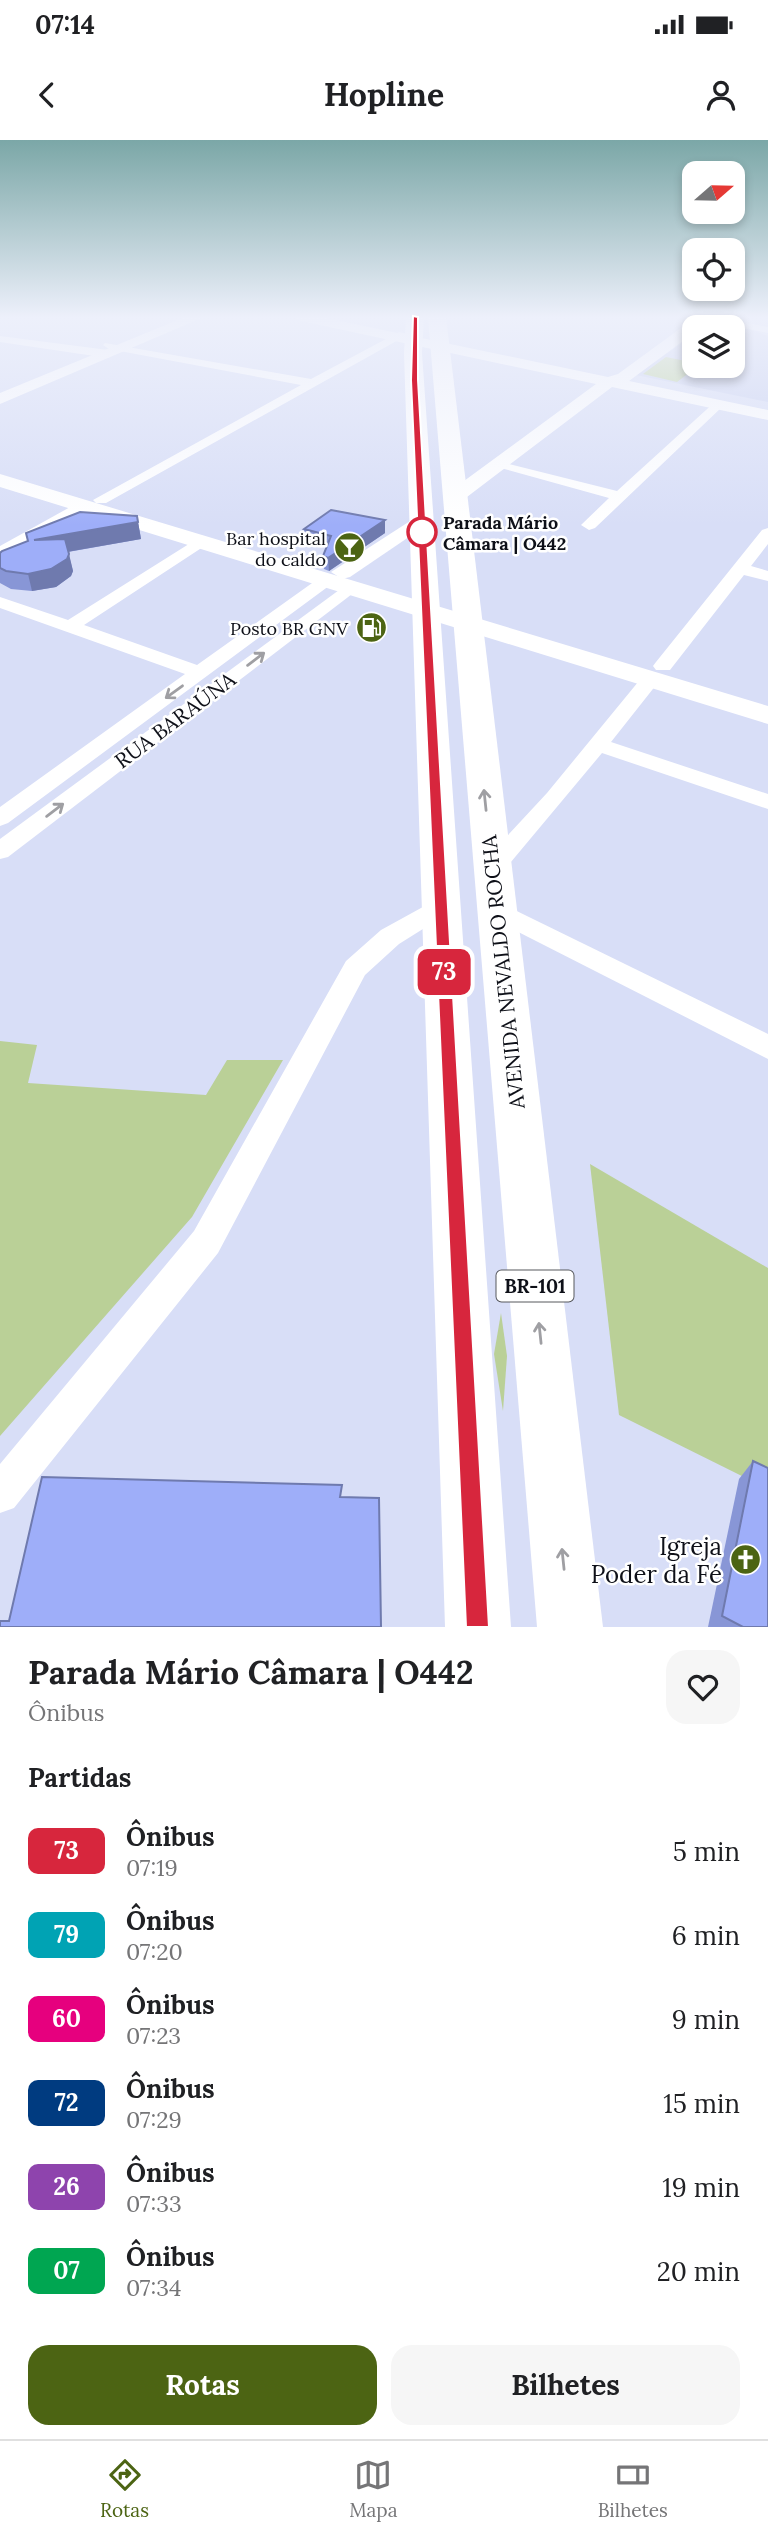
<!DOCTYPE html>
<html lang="pt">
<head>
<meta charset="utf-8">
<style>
	body { margin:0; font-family:Lora,serif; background:#f6f6f6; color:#202124; height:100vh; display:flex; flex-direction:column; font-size:26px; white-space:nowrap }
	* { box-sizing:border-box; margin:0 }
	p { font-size:23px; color:#757577 }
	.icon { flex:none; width:38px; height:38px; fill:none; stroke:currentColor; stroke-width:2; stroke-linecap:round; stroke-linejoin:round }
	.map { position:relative; height:1487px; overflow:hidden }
	.panel { display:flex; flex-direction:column; background:#fff; flex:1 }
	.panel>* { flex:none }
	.badge { padding:0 14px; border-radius:10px; font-size:24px; line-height:46px }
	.needle { width:46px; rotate:70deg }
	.buttons { position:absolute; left:682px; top:21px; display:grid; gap:14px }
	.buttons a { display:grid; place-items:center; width:63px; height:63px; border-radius:14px; background:#fff; box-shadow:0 4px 10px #0003; font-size:35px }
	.map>.badge { position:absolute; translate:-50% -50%; box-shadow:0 0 0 4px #fff }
	h2 { padding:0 28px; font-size:26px; line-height:63px }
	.round { display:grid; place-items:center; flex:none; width:74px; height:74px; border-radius:21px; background:#f6f6f6 }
	.headline { display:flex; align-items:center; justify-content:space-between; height:119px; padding:0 28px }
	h1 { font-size:33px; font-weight:700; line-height:52px }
	.button { display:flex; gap:14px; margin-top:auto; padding:14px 28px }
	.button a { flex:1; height:80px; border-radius:21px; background:#4c6413; color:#fff; font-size:28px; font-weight:700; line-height:80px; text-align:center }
	.button a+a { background:#f6f6f6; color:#202124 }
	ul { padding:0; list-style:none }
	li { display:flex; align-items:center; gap:21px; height:84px; padding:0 28px }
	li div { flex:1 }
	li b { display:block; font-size:26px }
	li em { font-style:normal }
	li .badge { min-width:77px; font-weight:700; text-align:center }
	.status { display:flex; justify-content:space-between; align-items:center; height:49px; padding:0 35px; background:#fff; direction:ltr }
	.status svg { height:19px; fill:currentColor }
	header { display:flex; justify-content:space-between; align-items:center; height:91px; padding:0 28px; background:#fff; font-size:32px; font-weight:700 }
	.tab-bar { display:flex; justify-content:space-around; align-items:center; height:98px; border-top:2px solid #e0e0e0; background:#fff; font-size:19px; color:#757577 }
	.tab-bar a { display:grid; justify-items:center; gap:4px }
	.tab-bar .active { color:#4c6413 }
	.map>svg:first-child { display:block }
	.built { fill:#c9d1f1 }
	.green { fill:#bad097 }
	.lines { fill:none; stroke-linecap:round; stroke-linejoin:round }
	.minor { fill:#fff; fill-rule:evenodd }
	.tertiary { fill:#fff; fill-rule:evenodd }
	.secondary { fill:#fff; fill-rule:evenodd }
	.trunk { fill:#fff; fill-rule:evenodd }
	.wall { fill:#8896d6 }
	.shaded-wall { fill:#6f7aae }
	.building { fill:#9eaef9; stroke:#6f7aae; stroke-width:2 }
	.oneway { stroke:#9f9fa3 }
	.line { fill:#d7263d; stroke:#fff; stroke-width:2 }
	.stop-dot { fill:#fff; stroke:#d7263d; stroke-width:3.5 }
	.labels { text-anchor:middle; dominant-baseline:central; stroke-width:5; stroke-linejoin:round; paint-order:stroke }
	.far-stop-label { font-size:18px; font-weight:bold; fill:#0e1018; stroke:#fff; text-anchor:start }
	.far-poi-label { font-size:18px; fill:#0e1018; stroke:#fff; text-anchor:end }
	.shield { fill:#fff; stroke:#56585d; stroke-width:2 }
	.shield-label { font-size:19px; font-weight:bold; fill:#0e1018 }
	.street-label { font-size:21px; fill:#0e1018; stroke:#fff }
	.near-poi-label { font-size:24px; fill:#0e1018; stroke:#fff; text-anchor:end }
</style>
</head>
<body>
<div class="status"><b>07:14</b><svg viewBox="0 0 49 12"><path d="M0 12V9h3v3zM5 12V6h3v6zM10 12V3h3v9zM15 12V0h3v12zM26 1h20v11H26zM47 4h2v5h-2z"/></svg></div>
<header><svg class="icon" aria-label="back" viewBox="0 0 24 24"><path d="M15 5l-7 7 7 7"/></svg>Hopline<svg class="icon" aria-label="person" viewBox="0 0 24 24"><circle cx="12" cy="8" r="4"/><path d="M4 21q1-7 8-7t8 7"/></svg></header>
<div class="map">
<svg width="768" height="1487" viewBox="0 0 768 1487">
	<rect width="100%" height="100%" fill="#d8def7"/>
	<path class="built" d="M711,182l44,9 13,5v66l-132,-27 59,-41v32h38v-39h-29z"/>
	<g class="green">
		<path d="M666,217l29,6 3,3 -21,16 -34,-8z"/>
		<path d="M0,901l37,4 -9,38 178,12 21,-35h56l-91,157 -192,219z"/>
		<path d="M590,1024l178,104v221l-149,-74z"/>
		<path d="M501,1173l6,43 -4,55 -9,-57z"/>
	</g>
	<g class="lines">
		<g class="minor">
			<path d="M693,177h24l51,10v6z"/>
			<path d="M399,192l10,2 -303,169h-10l-3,-3 208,-115 -192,-36 -6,-4 2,-2 206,36z"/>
			<path d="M0,196l108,14 6,4 -6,4 -108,-16z"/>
			<path d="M717,260l7,4 -2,3 -127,121 -6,2 -8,-5 28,-27 -119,-33 7,-4 120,30z"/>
			<path d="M81,361l5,2v6l-86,49v-12z"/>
			<path d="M768,388v16l-17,22 17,5v10l-24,-6 -74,95h-14l-3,-4 3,-4 106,-132z"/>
			<path d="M200,397l8,5 -2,3 -122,80 113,40 125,-89h12l3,4 -329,243 -8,3v-19l185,-133 -185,-66v-11l68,23z"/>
			<path d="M350,442l9,5 -3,4 -348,266 -8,2v-20z"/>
			<path d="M650,534l10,6 -49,62 157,52v15l-166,-56 -101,121 -9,2 -9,-2 -3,-6 3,-6 64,-69 96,-117z"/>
			<path d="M441,757l9,3 4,6 -4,6 -51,32 -34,31 -147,278 -204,255 -14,5v-49l194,-233 152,-270 35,-31z"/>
			<path d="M496,761l272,133v25l-281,-143 -4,-6 4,-6z"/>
		</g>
		<g class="tertiary">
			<path d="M185,177h19l-204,87v-11z"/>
			<path d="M294,177h27l287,60 10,-3 78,-57h16l-12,10h-5v5l-66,49 139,29v10l-156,-33 -149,113 -7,2 -10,-6 3,-4 147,-108 -295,-63z"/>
			<path d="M421,374l7,2 3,4 -3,4 -78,53 -8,2 -11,-7z"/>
		</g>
		<path class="secondary" d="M0,334l768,232v18l-768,-237z"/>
		<g class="trunk">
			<path d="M406,177h18l-2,36 89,1274h-66l-41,-1274z"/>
			<path d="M428,177h18l157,1310h-66z"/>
		</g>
	</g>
	<g class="wall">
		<path d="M137,376l4,23 -73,13 5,19 -2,5 -15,11 -24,4 -21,-2 -11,-6v-30l28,-12z"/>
		<path d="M304,389l81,4 -56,38 -5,-2 -1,-13 3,-9 -21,-5z"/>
		<path d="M753,1321l15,166h-60l31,-148z"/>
	</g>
	<g class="shaded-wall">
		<path d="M137,376l4,23 -103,18 -4,-17z"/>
		<path d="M385,380v13l-56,38 -1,-13z"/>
		<path d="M69,414l4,17 -2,5 -15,11 -24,4 -4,-17z"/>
	</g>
	<g class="building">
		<path d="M331,370l54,10 -57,38 -5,-2 8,-20 -27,-7z"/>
		<path d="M80,372l57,4 1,6 -104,18 31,-1 4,15 -2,5 -16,10 -23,5 -22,-3 -6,-3v-15l2,-2 26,-10 -2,-8z"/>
		<path d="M753,1321l15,7v159h-25l-21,-11z"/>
		<path d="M42,1337l300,8 -2,12 39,1 2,129h-381v-6h9z"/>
	</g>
	<defs><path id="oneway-shaft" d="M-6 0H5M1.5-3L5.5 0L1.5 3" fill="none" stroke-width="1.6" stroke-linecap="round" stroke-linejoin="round" transform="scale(1.75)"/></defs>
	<g class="oneway">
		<use href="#oneway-shaft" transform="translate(256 519) rotate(-37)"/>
		<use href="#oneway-shaft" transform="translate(174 552) rotate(144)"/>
		<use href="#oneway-shaft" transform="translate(485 660) rotate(-96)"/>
		<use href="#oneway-shaft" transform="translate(55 670) rotate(-37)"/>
		<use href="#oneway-shaft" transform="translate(540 1193) rotate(-96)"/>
		<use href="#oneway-shaft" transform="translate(563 1419) rotate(-96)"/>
	</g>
	<linearGradient id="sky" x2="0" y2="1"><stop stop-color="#7ba7a7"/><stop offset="0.46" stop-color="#edf0fb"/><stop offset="1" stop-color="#edf0fb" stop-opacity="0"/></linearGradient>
	<rect width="768" height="385" fill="url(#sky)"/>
	<path class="line" d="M413,176l5,1v63l71,1247h-23l-55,-1247z"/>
	<defs>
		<symbol id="bar-disc" viewBox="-11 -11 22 22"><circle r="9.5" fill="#4c6413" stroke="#fff"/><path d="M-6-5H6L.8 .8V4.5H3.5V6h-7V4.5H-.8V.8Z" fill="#fff"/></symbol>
		<symbol id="fuel-disc" viewBox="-11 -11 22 22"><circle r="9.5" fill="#4c6413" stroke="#fff"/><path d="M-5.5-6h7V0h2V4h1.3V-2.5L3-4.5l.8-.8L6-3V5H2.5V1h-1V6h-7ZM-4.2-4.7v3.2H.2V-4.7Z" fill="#fff"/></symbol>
		<symbol id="church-disc" viewBox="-11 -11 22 22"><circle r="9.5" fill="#4c6413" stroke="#fff"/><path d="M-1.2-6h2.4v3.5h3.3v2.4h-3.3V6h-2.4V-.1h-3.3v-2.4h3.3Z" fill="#fff"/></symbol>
	</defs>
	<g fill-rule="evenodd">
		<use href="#bar-disc" x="332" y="390" width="35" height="35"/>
		<use href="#fuel-disc" x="354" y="470" width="35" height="35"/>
		<use href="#church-disc" x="728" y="1402" width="35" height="35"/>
	</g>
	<circle class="stop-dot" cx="422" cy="392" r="14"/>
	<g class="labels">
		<g class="far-stop-label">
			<text x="443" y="382">Parada Mário<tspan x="443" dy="21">Câmara | O442</tspan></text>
		</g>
		<g class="far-poi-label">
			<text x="326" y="398">Bar hospital<tspan x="326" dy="21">do caldo</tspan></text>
			<text x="348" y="488">Posto BR GNV</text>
		</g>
		<rect class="shield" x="496.5" y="1130.5" width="77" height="31" rx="5"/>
		<g class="shield-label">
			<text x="535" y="1146">BR-101</text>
		</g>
		<g class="street-label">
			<text transform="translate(175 580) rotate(-37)">RUA BARAÚNA</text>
			<text transform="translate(503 832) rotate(-96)">AVENIDA NEVALDO ROCHA</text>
		</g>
		<g class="near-poi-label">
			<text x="722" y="1406">Igreja<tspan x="722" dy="28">Poder da Fé</tspan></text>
		</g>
	</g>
</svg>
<div class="buttons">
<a><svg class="needle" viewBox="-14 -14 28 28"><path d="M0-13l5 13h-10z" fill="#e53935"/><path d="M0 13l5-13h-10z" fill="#757577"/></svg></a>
<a><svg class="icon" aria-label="locate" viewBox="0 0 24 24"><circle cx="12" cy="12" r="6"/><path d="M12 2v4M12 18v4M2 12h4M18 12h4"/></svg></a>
<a><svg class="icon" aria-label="layers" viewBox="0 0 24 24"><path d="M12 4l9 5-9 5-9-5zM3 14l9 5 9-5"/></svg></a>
</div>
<b class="badge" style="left:444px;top:832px;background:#d7263d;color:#fff">73</b>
</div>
<section class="panel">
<div class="headline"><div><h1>Parada Mário Câmara | O442</h1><p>Ônibus</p></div><a class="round"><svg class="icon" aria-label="heart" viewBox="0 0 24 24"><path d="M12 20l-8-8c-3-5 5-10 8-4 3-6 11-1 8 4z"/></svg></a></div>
<h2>Partidas</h2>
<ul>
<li><span class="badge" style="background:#d7263d;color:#fff">73</span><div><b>Ônibus</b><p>07:19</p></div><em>5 min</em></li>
<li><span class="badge" style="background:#00a3b4;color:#fff">79</span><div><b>Ônibus</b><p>07:20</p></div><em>6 min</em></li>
<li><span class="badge" style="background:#e6007e;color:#fff">60</span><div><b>Ônibus</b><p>07:23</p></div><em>9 min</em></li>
<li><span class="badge" style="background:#003b80;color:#fff">72</span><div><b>Ônibus</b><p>07:29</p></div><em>15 min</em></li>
<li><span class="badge" style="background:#8e44ad;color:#fff">26</span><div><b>Ônibus</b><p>07:33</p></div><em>19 min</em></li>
<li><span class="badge" style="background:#00a651;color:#fff">07</span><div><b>Ônibus</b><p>07:34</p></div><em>20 min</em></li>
</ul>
<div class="button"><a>Rotas</a><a>Bilhetes</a></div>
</section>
<nav class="tab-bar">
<a class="active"><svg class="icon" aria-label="directions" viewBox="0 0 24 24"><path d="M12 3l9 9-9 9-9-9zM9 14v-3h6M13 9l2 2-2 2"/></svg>Rotas</a>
<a><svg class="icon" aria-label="map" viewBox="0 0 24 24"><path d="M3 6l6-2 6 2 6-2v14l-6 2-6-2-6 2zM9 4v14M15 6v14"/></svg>Mapa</a>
<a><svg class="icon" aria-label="tickets" viewBox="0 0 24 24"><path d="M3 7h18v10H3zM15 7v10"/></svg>Bilhetes</a>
</nav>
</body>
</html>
